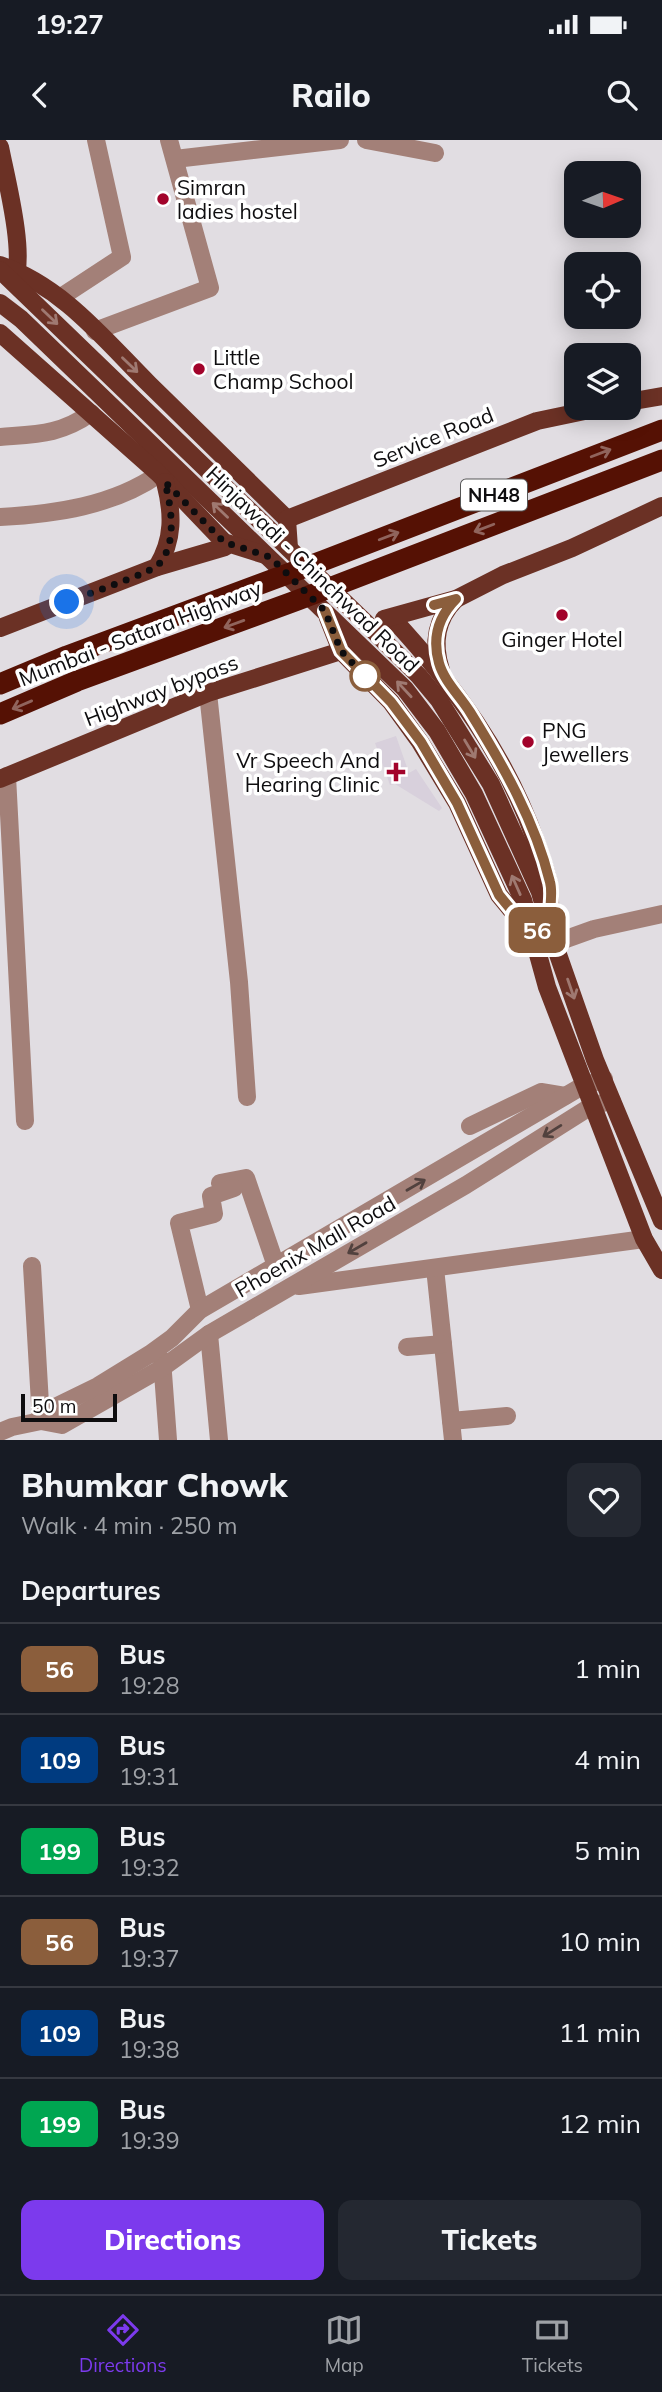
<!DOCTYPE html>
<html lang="en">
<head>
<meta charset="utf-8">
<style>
	body { margin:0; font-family:Mulish,sans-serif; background:#242831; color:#f1f3f6; height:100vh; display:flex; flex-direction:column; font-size:26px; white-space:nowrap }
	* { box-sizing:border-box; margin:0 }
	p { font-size:23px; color:#9ea1a6 }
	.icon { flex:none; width:38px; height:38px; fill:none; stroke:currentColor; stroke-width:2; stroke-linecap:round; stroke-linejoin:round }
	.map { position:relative; height:1300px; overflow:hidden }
	.sheet { display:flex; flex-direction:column; background:#171b24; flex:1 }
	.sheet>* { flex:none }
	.badge { padding:0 14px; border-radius:10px; font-size:24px; line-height:46px }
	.needle { width:46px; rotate:88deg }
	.tools { position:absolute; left:564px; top:21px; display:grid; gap:14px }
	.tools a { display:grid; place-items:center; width:77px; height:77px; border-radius:14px; background:#171b24; box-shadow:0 4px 18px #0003; font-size:35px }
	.scale { position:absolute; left:21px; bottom:18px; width:96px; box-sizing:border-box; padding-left:7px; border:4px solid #0e0d0f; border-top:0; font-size:19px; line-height:24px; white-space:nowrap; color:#0e0d0f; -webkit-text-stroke:5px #fff; paint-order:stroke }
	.you { position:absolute; width:35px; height:35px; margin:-18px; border:5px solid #fff; border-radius:50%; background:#1a73e8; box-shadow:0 0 0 10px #1a73e833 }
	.map>.badge { position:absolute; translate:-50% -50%; box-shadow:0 0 0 4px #fff }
	h2 { padding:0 21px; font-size:26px; line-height:63px }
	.round { display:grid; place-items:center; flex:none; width:74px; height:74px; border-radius:14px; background:#242831 }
	.headline { display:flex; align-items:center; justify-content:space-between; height:119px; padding:0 21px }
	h1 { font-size:33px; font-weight:800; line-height:52px }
	.button { display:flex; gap:14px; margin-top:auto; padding:14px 21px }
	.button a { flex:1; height:80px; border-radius:14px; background:#7c3aed; color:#fff; font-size:28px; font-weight:800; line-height:80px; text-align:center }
	.button a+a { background:#242831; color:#f1f3f6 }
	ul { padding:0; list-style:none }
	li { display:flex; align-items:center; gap:21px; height:91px; padding:0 21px; border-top:2px solid #363941 }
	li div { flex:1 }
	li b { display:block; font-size:26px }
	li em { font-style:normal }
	li .badge { min-width:77px; font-weight:700; text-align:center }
	.status { display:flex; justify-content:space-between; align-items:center; height:49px; padding:0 35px; background:#171b24; direction:ltr }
	.status svg { height:19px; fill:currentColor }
	header { display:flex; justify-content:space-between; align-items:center; height:91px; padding:0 21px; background:#171b24; font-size:32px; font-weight:800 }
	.dock { display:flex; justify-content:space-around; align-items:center; height:98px; border-top:2px solid #363941; background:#171b24; font-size:19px; color:#9ea1a6 }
	.dock a { display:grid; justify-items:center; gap:4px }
	.dock .active { color:#7c3aed }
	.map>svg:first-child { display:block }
	.built { fill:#d8d0dc }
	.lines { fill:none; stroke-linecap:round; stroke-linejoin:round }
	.minor { stroke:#a38078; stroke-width:18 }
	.major { stroke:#6b3125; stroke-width:18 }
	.highway { stroke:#551104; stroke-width:21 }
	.oneway { stroke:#9f7971 }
	.oneway2 { stroke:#90645c }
	.oneway3 { stroke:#51413e }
	.line-casing { stroke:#fff; stroke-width:16 }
	.line { stroke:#8b5e3c; stroke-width:10 }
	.walk { stroke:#0e0d0f; stroke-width:7; stroke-dasharray:0 12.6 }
	.poi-dot { fill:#a2032b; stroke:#fff; stroke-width:2.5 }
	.stop-dot { fill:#fff; stroke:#8b5e3c; stroke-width:3.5 }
	.labels { text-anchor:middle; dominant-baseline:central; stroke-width:7; stroke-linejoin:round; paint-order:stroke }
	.shield { fill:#fff; stroke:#565657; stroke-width:2 }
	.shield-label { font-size:19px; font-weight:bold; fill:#0e0d0f }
	.poi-label { font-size:21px; fill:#0e0d0f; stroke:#fff; text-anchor:start }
	.street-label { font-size:21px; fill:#0e0d0f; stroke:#fff }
</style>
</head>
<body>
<div class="status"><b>19:27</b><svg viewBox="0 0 49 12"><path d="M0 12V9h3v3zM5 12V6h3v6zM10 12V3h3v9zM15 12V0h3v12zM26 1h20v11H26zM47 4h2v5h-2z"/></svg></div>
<header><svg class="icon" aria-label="back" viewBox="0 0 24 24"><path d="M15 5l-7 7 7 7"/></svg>Railo<svg class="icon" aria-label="search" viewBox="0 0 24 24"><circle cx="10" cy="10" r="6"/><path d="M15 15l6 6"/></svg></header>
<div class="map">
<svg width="662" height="1300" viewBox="0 0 662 1300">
	<rect width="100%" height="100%" fill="#e1dde2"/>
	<path class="built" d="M396,596l13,37 7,-4 26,39 -3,3 -44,-27 -5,1 -15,-42z"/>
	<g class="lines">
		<g class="minor">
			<path d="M366,0l69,13"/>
			<path d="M175,19l165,-19"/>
			<path d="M61,157l61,-40 -26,-117"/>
			<path d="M95,191l115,-43 -41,-148"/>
			<path d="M0,297c36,-3 60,-2 91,-24"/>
			<path d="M0,377c55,-3 113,-11 159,-43"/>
			<path d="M208,553l31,289 8,115"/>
			<path d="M7,636l18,345"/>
			<path d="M541,808l53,-19 68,-15"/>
			<path d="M470,986l71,-34 24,4"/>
			<path d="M220,1043l26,-5 30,88"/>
			<path d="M32,1126l9,155"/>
			<path d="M435,1128l18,172"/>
			<path d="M299,1146l345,-47"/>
			<path d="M200,1170l-21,-87 35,-9 -3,-18 23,-8"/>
			<path d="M209,1194l10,106"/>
			<path d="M407,1207l36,-3"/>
			<path d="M162,1220l6,80"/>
			<path d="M41,1281l21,4 100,-57 47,-34 257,-149 127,-80 19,-4"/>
			<path d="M451,1281l56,-5"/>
			<path d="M0,1292l12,-5 29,-6 16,-15 41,-20 52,-32 22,-16 28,-28 379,-222 25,-9"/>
		</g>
		<g class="major">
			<path d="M0,7c6,31 26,107 14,134"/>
			<path d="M0,125c62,21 104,74 149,119 46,45 92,90 138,135l2,29"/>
			<path d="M0,130l365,352 54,54 20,24 52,84 49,108 14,51 41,117 67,161"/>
			<path d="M0,163l21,16 384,370 32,42 37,63 49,106 24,87 97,252 18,31"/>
			<path d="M0,193l159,141 65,68 41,13"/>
			<path d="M628,262l34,-6"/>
			<path d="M287,379l250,-98 62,-13"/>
			<path d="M157,427c17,-28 16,-54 8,-85"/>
			<path d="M328,478l13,33 50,51 29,40 37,61 42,92 29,35"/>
			<path d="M392,478c62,67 114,137 144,224 9,28 15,38 14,68"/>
			<path d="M384,479l72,-20 47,-24 69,-27 90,-42"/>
			<path d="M0,488l157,-61 68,-20"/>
			<path d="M441,530c-9,-27 -5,-51 15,-71"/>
			<path d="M0,639l208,-86 133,-42"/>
		</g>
		<g class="highway">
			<path d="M0,544l67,-28 258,-96 337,-130"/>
			<path d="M0,574l77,-33 221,-81 364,-140"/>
		</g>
	</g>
	<defs><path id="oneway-shaft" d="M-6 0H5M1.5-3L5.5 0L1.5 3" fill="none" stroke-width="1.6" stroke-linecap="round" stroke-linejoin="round" transform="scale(1.75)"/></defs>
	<g class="oneway">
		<use href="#oneway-shaft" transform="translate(50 177) rotate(44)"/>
		<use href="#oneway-shaft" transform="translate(130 225) rotate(44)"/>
		<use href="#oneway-shaft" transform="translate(220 370) rotate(-136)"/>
		<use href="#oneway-shaft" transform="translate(404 549) rotate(-133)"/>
		<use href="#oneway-shaft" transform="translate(470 609) rotate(59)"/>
		<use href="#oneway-shaft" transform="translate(516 745) rotate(-114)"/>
		<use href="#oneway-shaft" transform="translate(571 849) rotate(71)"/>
	</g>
	<g class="oneway2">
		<use href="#oneway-shaft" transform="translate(601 313) rotate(-21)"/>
		<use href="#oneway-shaft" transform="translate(484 388) rotate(159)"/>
		<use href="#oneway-shaft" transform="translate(389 396) rotate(-21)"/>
		<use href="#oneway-shaft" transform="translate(234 484) rotate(160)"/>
		<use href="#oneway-shaft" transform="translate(22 565) rotate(157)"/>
	</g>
	<g class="oneway3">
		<use href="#oneway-shaft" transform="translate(552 991) rotate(148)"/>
		<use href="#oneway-shaft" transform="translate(416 1045) rotate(-30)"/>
		<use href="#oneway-shaft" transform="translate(357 1108) rotate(150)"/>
	</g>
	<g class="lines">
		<defs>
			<path id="line" d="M325,471l16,40 50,51 30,40 36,61 42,92 32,39 18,-14c1,-12 4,-27 1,-38 -15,-61 -47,-117 -80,-170 -10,-16 -26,-31 -31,-49 -7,-25 -1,-46 17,-64l-22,6"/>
		</defs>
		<use href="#line" class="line-casing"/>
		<use href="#line" class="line"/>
		<path class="walk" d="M67,462c15,-6 83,-29 91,-37 20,-21 13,-58 7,-83l59,60 46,15 55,54 16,40 24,25"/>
	</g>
	<g class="poi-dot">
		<circle cx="163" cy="59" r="7"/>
		<circle cx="199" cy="229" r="7"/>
		<circle cx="562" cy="475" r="7"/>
		<circle cx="528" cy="602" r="7"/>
		<path d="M392.5 621.5h7v7h7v7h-7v7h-7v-7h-7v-7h7z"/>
	</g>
	<circle class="stop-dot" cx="365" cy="536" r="14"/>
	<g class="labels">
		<rect class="shield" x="461" y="339.5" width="66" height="31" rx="5"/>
		<g class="shield-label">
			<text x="494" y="355">NH48</text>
		</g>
		<g class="poi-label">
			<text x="177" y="47">Simran<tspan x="177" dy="24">ladies hostel</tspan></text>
			<text x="213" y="217">Little<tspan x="213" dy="24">Champ School</tspan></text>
			<text x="562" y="499" text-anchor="middle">Ginger Hotel</text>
			<text x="542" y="590">PNG<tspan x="542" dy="24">Jewellers</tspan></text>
			<text x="380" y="620" text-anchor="end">Vr Speech And<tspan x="380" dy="24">Hearing Clinic</tspan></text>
		</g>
		<g class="street-label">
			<text transform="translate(433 297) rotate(-22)">Service Road</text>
			<text transform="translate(313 429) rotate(44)">Hinjawadi - Chinchwad Road</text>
			<text transform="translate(140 493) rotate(-21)">Mumbai - Satara Highway</text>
			<text transform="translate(161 550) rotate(-21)">Highway bypass</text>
			<text transform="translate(315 1106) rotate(-30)">Phoenix Mall Road</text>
		</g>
	</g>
</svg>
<div class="tools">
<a><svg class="needle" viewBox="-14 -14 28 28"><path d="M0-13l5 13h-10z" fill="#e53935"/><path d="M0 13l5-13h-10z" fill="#9ea1a6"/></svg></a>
<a><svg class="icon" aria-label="locate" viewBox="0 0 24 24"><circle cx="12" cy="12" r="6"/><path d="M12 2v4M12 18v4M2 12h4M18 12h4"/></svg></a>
<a><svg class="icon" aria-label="layers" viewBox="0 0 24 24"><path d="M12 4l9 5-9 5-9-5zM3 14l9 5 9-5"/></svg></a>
</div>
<div class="scale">50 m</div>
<div class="you" style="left:67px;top:462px"></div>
<b class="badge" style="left:537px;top:790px;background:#8b5e3c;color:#fff">56</b>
</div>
<section class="sheet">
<div class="headline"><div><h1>Bhumkar Chowk</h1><p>Walk · 4 min · 250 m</p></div><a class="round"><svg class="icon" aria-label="heart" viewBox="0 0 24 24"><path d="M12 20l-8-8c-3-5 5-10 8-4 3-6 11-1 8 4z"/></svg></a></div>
<h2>Departures</h2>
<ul>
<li><span class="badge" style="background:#8b5e3c;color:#fff">56</span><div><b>Bus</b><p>19:28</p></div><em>1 min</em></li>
<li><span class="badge" style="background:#003b80;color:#fff">109</span><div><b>Bus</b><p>19:31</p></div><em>4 min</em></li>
<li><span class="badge" style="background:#00a651;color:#fff">199</span><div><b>Bus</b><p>19:32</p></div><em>5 min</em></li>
<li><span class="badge" style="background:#8b5e3c;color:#fff">56</span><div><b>Bus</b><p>19:37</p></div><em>10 min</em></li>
<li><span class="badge" style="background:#003b80;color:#fff">109</span><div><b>Bus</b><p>19:38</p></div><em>11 min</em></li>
<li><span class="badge" style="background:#00a651;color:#fff">199</span><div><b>Bus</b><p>19:39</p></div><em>12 min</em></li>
</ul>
<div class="button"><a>Directions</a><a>Tickets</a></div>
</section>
<nav class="dock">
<a class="active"><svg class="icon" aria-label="directions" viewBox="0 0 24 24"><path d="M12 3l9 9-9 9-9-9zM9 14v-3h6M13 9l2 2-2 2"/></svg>Directions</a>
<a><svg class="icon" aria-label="map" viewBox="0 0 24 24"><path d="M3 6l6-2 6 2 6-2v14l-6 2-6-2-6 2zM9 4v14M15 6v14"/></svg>Map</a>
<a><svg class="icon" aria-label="tickets" viewBox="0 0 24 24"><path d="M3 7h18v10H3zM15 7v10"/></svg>Tickets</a>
</nav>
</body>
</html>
